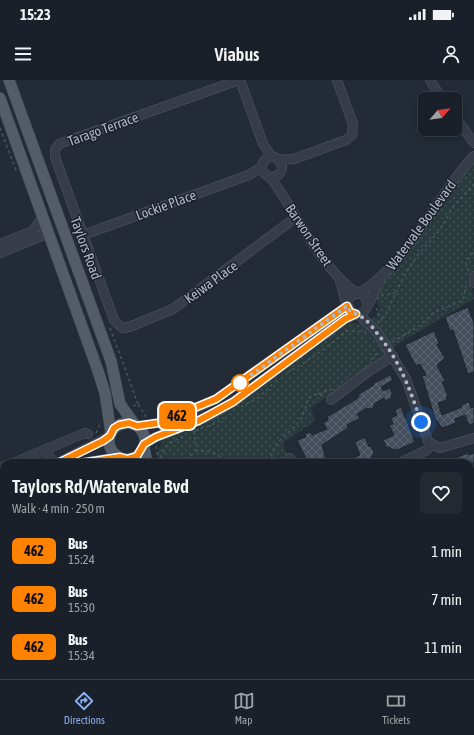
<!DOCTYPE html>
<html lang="en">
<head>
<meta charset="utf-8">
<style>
	body { margin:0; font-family:"Asap Condensed",sans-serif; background:#232831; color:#f1f3f6; height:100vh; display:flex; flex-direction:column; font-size:15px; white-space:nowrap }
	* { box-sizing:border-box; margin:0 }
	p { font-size:13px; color:#9fa3a8 }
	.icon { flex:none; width:22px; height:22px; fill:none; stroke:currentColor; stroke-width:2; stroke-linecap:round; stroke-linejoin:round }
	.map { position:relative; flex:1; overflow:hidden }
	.details { position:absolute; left:0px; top:379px; width:474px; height:220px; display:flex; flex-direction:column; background:#1a2029; border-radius:12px 12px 0 0; box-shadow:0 2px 6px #0003,0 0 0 1px #383e46 }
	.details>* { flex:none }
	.badge { padding:0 8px; border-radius:6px; font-size:14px; line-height:26px }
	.needle { width:26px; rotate:62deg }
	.tools { position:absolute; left:418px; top:12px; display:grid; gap:8px }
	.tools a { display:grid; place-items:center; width:44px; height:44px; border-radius:6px; background:#1a2029; box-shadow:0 2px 6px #0003,0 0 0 1px #383e46; font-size:20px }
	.you { position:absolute; width:20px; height:20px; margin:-10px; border:3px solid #fff; border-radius:50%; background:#1a73e8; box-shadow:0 0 0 6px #1a73e833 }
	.map>.badge { position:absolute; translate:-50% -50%; box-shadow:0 0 0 2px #fff }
	.round { display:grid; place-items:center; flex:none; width:42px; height:42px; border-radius:6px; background:#232831 }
	.summary { display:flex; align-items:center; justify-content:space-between; height:68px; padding:0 12px }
	h1 { font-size:19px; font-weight:600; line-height:30px }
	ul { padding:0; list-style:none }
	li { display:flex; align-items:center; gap:12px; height:48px; padding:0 12px }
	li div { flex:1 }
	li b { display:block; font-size:15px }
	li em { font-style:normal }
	li .badge { min-width:44px; font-weight:700; text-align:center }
	.status { display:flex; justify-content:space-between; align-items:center; height:28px; padding:0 20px; background:#1a2029; direction:ltr }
	.status svg { height:11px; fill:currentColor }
	header { display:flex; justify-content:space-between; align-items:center; height:52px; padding:0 12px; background:#1a2029; font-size:18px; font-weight:600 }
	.tab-bar { display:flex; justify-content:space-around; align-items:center; height:56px; border-top:1px solid #383e46; background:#1a2029; font-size:11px; color:#9fa3a8 }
	.tab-bar a { display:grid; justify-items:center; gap:2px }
	.tab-bar .selected { color:#8ab0f0 }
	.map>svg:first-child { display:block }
	.park { fill:url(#park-dots) }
	.building { fill:url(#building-cross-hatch); stroke:#1d242f }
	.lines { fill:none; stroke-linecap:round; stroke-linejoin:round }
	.minor-casing { stroke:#515863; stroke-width:10 }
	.major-casing { stroke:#3f4651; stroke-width:12 }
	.path { stroke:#46575a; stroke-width:1.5; stroke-dasharray:3 3; stroke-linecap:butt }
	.minor { stroke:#363d48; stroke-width:9 }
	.major { stroke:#545c68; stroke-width:11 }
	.line-casing { stroke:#fff; stroke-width:9 }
	.line { stroke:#ff8200; stroke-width:6 }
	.walk { stroke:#b1b8c4; stroke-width:4; stroke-dasharray:0 7.2 }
	.stop-dot { fill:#fff; stroke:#ff8200; stroke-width:2 }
	.labels { text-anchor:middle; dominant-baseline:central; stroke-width:3; stroke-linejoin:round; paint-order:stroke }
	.street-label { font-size:14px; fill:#b1b8c4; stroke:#1b222d }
</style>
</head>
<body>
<div class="status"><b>15:23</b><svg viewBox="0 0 49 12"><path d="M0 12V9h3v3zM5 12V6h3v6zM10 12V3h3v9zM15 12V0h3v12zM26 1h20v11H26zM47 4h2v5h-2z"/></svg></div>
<header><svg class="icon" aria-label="menu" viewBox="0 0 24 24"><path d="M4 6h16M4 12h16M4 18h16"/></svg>Viabus<svg class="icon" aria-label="person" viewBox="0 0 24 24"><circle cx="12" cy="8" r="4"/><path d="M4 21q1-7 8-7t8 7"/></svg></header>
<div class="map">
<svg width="474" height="599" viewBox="0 0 474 599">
	<defs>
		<pattern id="park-dots" width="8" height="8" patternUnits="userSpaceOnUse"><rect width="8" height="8" fill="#283a3b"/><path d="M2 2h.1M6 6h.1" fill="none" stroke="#455456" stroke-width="1.8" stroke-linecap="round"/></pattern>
		<pattern id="building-cross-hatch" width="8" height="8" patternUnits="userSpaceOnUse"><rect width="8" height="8" fill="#444e5c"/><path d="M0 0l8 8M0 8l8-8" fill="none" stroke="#5d6572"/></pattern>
	</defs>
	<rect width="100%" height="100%" fill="#232b37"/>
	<g class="park">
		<path d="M474,84v105l-4,9 4,21 -78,46 -21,18 -64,45 4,13 -32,22 7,20h-130l-3,-10 5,-11 6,-5 37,-15 142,-100 11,1 18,-6 3,-9 -3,-13 9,-15 29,-34 37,-58z"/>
		<path d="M0,472l4,6v95l-4,5z"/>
	</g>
	<g class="building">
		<path d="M468,227l6,16v49l-6,2 -15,-44 -3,1 -5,-14z"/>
		<path d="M434,251l5,12 -2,2 8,13 -8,7 8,16 -3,1 6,14 -2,1 1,3 -9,3 4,12 20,-8 -1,-2 8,-3 2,6 3,-1v16l-5,2 -4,-10 -10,4 1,4 -14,5 -7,-10 -13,-42 4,-1 -6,-11 -4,2 -11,-21z"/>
		<path d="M390,295l3,5 -12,7 2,4 7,-3 2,5 -1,5 -6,3 -1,-3 -10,6 -1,5 -6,-1 -10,6 3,4 -13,7 1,3 -26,17 5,18h-19l-11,-23 9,-3 -1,-3 5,-2 2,3 15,-6 -4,-6 5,-3 -1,-3 31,-19 1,-4 15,-9 -1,-1z"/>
		<path d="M401,327l14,35 -18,8 -6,-1 -1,-2 -3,1 -4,-8 11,-5 -5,-10 4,-1 -2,-6 6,-3 -2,-5z"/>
		<path d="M365,357l4,10 2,-1 3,7 -6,10h-26l18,-8 -5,-13z"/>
		<path d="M468,373l1,2 5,-2v10h-32z"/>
	</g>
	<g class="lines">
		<defs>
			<g id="minor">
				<path d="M239,0l-180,64 -4,6v7l59,163 8,8 7,-1 44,-18 122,-91"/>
				<path d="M240,0l23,64 9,13"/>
				<path d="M430,0l12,19"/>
				<path d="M455,37l19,26"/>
				<circle cx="272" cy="87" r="10"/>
				<path d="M278,80l16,-1 52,-19 6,-5 1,-11 -16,-44"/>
				<path d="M270,97c28,37 48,89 87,116"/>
				<path d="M83,155l166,-60 13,-8"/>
				<path d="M0,164l33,-13 10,-14"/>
				<path d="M0,173l49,-20"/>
				<path d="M474,196v7"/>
				<path d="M340,201c4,10 6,36 19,33 5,-1 7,-4 9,-9l-3,-9 -6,-3 -9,3 -3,6"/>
				<path d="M359,213c52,-31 74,-94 115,-137"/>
				<path d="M368,225l12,-24"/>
				<path d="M358,234l19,18 29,47 22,62 4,3"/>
				<path d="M331,320l38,-29 24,-15"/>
				<path d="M137,346l21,-3 33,-12 25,-12 131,-93"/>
				<path d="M144,364l12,-7 55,-22 22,-13 112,-83 11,-5"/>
				<path d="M45,371l10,12"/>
				<path d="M290,378l2,5"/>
				<path d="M13,383l72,-30 3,1"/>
				<path d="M58,383l52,-27"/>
				<path d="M81,383l39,-6"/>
				<path d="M400,383l27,-13 5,-6 8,4 34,-10"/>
				<path d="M0,388l4,-2"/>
				<path d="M474,415l-2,4 2,6"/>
				<path d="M0,425l4,-4"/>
				<path d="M0,437l4,-4"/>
				<path d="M0,461l4,6"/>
				<path d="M0,584l4,-5"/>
				<path d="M188,595l1,4"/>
				<path d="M287,595l2,4"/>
				<path d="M142,599l10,-4"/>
			</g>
			<g id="major">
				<path d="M9,0l102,281 9,43 15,21"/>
				<path d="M0,18l98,273 7,22 6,40"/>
				<circle cx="127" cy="361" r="18"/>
				<path d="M144,367l3,16"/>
				<path d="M209,595l1,4"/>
				<path d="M225,595l2,4"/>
			</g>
		</defs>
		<use href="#minor" class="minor-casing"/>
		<use href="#major" class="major-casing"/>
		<g class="path">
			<path d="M0,48l17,45"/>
			<path d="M468,191l-2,-9 8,-11"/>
			<path d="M381,216l14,-3"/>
			<path d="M376,228l6,13"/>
			<path d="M378,243l7,-7 20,-42 12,-18 22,-25 16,-27 19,-20"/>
			<path d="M110,248l28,76"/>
			<path d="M392,262l26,-15 15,-14 30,-13 3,-15"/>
			<path d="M371,280l8,-9"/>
			<path d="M287,293l29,-18 31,-24 19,1"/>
			<path d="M318,314l14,-5"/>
			<path d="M133,326l5,-2 8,13"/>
			<path d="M241,327l18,-10 18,-17"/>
			<path d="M194,351l3,20c13,-1 22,2 29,12"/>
			<path d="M195,351l21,-8 11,-7"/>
			<path d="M96,353l4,-9"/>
			<path d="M156,366l3,17"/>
			<path d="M156,382l2,-1 10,-17 18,-9"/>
			<path d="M181,383l16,-12"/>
			<path d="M272,383c-3,-19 13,-26 24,-38 7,-7 10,-18 13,-28l9,-3 7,3"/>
			<path d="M2,445l1,7"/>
			<path d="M0,475l4,9"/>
			<path d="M0,560l4,-1"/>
		</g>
		<use href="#minor" class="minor"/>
		<use href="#major" class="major"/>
	</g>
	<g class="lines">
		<defs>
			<path id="line" d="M58,383l45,-22 7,-5 4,-8 5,-3 10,-2 8,3 21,-3 58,-24 131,-93 3,6 6,2 -11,5 -112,83 -35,19 -42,16 -12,7 -7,12 -10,3 -7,-2 -39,6"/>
		</defs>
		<use href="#line" class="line-casing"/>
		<use href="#line" class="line"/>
		<path class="walk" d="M240,303l107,-77c3,7 6,6 11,9 7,3 14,11 18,17 23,27 34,57 45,90"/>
	</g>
	<circle class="stop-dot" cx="240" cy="303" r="8"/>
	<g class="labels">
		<g class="street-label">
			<text transform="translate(103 49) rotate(-20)">Tarago Terrace</text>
			<text transform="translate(166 125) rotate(-20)">Lockie Place</text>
			<text transform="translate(421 145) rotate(-54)">Watervale Boulevard</text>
			<text transform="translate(309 155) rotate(56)">Barwon Street</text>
			<text transform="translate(86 168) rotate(70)">Taylors Road</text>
			<text transform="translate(211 202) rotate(-36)">Keiwa Place</text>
		</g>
	</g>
</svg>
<div class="tools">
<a><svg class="needle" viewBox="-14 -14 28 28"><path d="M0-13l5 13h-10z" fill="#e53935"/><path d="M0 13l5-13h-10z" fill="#9fa3a8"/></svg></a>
</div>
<div class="you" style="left:421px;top:342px"></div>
<b class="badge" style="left:177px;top:336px;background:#ff8200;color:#111">462</b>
<section class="details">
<div class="summary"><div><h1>Taylors Rd/Watervale Bvd</h1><p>Walk · 4 min · 250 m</p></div><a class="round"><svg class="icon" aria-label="heart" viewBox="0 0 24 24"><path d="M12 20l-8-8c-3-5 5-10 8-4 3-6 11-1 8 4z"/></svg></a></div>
<ul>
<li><span class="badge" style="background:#ff8200;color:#111">462</span><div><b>Bus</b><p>15:24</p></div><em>1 min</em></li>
<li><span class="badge" style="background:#ff8200;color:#111">462</span><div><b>Bus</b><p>15:30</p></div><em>7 min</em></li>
<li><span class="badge" style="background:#ff8200;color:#111">462</span><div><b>Bus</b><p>15:34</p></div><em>11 min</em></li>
</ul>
</section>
</div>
<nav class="tab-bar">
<a class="selected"><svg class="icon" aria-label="directions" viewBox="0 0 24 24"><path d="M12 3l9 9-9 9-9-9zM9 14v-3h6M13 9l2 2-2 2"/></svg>Directions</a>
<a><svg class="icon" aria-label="map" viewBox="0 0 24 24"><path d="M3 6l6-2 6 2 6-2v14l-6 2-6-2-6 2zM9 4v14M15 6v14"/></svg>Map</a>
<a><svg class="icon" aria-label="tickets" viewBox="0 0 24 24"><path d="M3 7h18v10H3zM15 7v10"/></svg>Tickets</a>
</nav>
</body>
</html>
